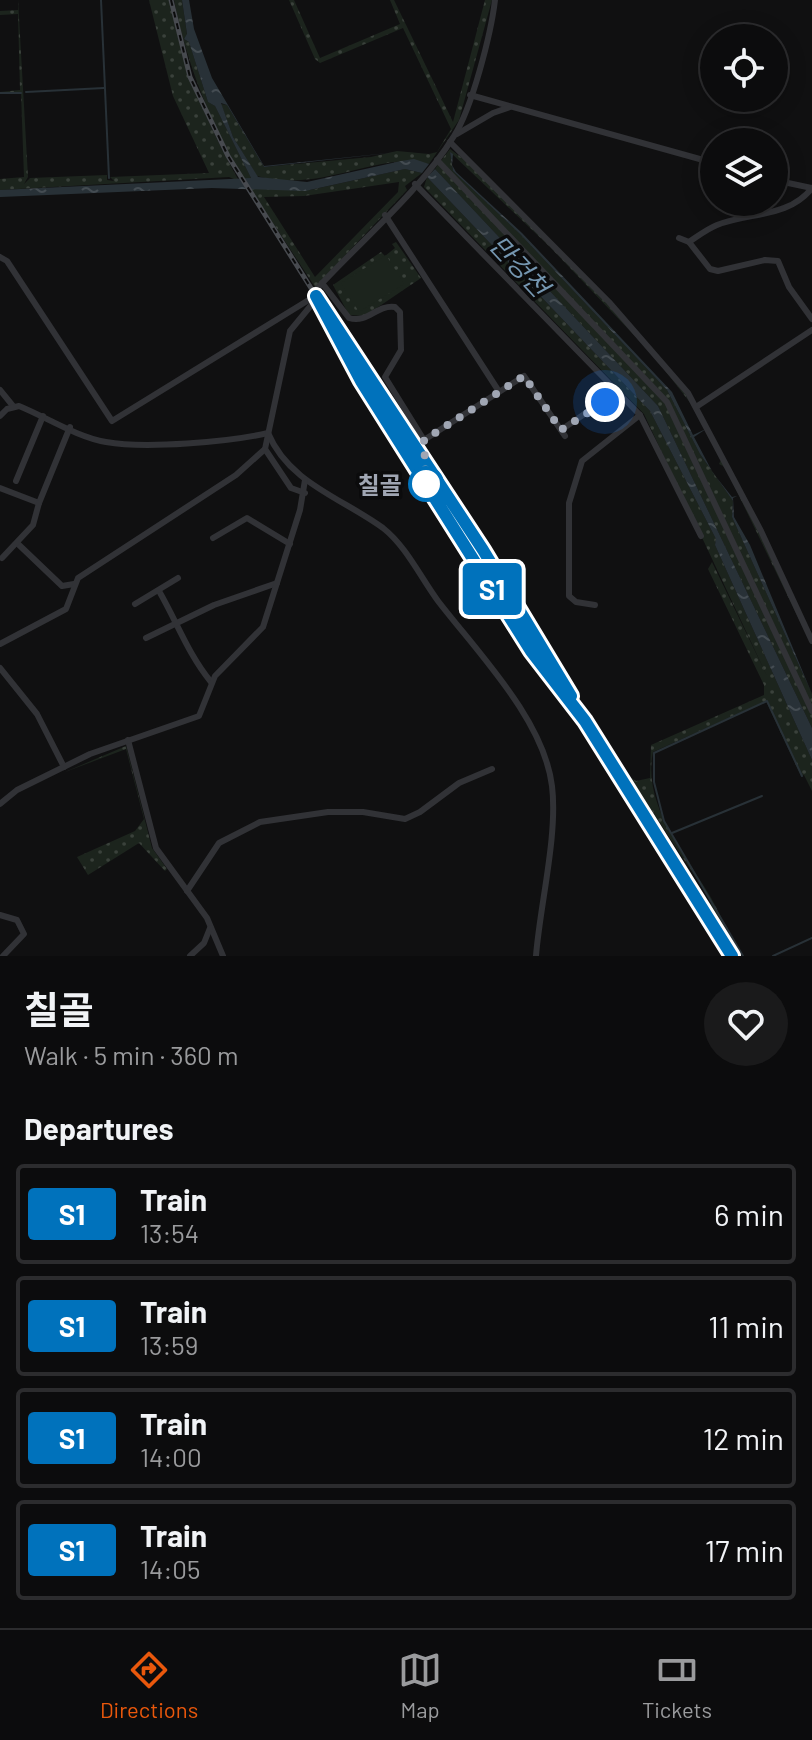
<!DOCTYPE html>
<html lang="en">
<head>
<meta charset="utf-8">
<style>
	body { margin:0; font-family:Barlow,"Noto Sans KR",sans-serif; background:#1a1a1b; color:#f1f3f6; height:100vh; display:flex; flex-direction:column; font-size:30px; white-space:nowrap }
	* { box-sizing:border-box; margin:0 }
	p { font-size:26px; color:#9a9b9d }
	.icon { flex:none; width:44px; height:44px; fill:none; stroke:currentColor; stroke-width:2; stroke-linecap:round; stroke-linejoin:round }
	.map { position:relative; height:956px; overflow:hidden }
	.side { display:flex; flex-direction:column; background:#0c0c0d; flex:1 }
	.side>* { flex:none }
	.badge { padding:0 16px; border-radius:6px; font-size:28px; line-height:52px }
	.fabs { position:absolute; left:700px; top:24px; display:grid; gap:16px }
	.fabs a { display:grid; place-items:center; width:88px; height:88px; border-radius:50%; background:#0c0c0d; box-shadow:0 4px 20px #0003,0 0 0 2px #2c2c2e; font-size:40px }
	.you { position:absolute; width:40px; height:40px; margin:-20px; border:6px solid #fff; border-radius:50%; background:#1a73e8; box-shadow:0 0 0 12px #1a73e833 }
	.map>.badge { position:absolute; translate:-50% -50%; box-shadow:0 0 0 4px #fff }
	h2 { padding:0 24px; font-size:30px; line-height:72px }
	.round { display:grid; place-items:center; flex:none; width:84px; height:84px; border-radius:42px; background:#1a1a1b }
	.summary { display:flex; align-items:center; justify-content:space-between; height:136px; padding:0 24px }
	h1 { font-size:38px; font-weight:700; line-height:60px }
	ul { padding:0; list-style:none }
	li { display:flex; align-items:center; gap:24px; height:100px; margin:0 16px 12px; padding:0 8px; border:4px solid #2c2c2e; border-radius:8px }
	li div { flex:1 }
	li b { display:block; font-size:30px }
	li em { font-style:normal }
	li .badge { min-width:88px; font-weight:700; text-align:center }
	.menu { display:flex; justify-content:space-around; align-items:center; height:112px; border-top:2px solid #2c2c2e; background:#0c0c0d; font-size:22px; color:#9a9b9d }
	.menu a { display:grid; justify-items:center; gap:4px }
	.menu .active { color:#ea580c }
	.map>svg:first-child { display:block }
	.grass { fill:url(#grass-dots); fill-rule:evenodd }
	.garden { fill:#1c241d }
	.water { fill:url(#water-ripples) }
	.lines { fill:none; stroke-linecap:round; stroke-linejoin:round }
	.stream { stroke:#283137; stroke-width:2 }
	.minor { stroke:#313236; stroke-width:6 }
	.rail-casing { stroke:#474a4f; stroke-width:5 }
	.rail { stroke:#0b0b0c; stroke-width:2; stroke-dasharray:6; stroke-linecap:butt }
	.line-casing { stroke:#fff; stroke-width:18 }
	.line { stroke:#0072bc; stroke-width:12 }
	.walk { stroke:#a0a6b3; stroke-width:8; stroke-dasharray:0 14.4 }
	.stop-dot { fill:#fff; stroke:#0072bc; stroke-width:4 }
	.labels { text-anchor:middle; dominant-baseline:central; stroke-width:7; stroke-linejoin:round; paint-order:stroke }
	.stop-label { font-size:24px; font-weight:bold; fill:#a0a6b3; stroke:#0b0b0c; text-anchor:end }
	.water-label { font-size:26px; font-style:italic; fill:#7596b0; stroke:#0b0b0c }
</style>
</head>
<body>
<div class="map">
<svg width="812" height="956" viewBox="0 0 812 956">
	<defs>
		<pattern id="grass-dots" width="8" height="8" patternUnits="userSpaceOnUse" patternTransform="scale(2)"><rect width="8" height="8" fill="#1c241d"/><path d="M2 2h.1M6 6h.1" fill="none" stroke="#3a413b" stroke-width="1.8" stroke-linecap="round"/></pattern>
		<pattern id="water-ripples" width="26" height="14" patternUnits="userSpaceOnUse" patternTransform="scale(2)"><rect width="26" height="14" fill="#283137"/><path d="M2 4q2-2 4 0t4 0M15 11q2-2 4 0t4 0" fill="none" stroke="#444c52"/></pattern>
	</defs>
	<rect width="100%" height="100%" fill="#101011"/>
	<g class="grass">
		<path d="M18,0l10,177 -4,7 6,-6 77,-3v5l7,1 -4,-4 99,-4 -36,-77 -24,-96h21c11,67 37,122 69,181l-10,-4 -229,13v-11l24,-2 -3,-85h-21l20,-2 -2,-76 -18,1v-4l18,-1z"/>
		<path d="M174,0h8l5,35 -3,4 5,3 19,60 7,4 36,72 -7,2c-34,-58 -57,-115 -70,-180z"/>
		<path d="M289,0h5l26,58 80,-34 -10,-24h4l59,122 32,-122h7l-33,120 -30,44c-49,-14 -107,30 -172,12l-24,-39 -12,-33 6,1 37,62 107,-10 26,-6 32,3 8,-2 14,-23 -48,-101 -83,35 -5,-4z"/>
		<path d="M450,149l19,14 132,134 83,94 68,127 60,128 -87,-179 -6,-3 2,-4 -26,-51 -42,-54 -103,-108 -100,-95 3,19 67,63 147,156 33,64 33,47 -1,16 80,177v34l-154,-322 -223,-237 4,-6 119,121 -118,-122z"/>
		<path d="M405,169l17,4 -17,13 2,4 -92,97 -65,-99 60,2zM399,182l-1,10 -83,85 -51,-80 40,-1z"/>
		<path d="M427,177l223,234 66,128 -1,6 97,215v31l-8,-16 -3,1 -35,-75 -113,51c-11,53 32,102 57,144 12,21 19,40 32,60l-34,-48 -3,-6 8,2 -83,-127 6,4 14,-3 1,-33 113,-50v-10l-56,-116 4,-7 55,114 -123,-262 -220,-227z"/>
		<path d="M396,242l25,36 -56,38 -16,-1 -16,-30 48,-33 4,4 10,-8 -3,-4z"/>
		<path d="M599,745l95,150 -29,-38 -69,-110z"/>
		<path d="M126,746l26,102 15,21 -2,2 -26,-28 -51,32 -11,-18 58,-26 9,-12 -18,-70 -61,23z"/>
	</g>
	<path class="garden" d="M386,255l18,29 -45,28 -18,-29z"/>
	<g class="water">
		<path d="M182,0h7l5,29 18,49 52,88 134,-14 -134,15 -37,-62 -6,-2 12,34 25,40 49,5 94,-21 13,-2 15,5 -7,9 -17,-4 -100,22 -93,-3 -212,9v-7l251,-12 -36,-72 -7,-4 -19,-60 -5,-3 3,-5z"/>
		<path d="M450,152l3,2 -1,11 4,7 66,61 150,159 21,43 13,-6 -12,8 19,36 19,24 5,-1 -4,2 1,19 16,28 62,149 -80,-177 1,-16 -33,-47 -33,-64 -147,-156 -67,-63z"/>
		<path d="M435,169l223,237 154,322v32l-97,-215 1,-6 -66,-128 -223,-234z"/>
	</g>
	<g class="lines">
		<g class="stream">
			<path d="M101,0l8,178"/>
			<path d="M26,92l78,-4"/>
			<path d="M0,93h21"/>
			<path d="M672,833l90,-37"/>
			<path d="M743,956l-79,-135 -10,-39v-29l113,-52 35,75"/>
			<path d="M773,956l39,-18"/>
		</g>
		<g class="minor">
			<path d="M470,95l244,68"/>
			<path d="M457,134l36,-21 17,-6"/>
			<path d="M450,142l159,160 79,91 73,138 51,110"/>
			<path d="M437,160l230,242 145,309"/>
			<path d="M774,180l38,8"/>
			<path d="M415,184l225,231 61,121"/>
			<path d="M385,215l113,175"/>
			<path d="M679,238l10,4 21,27 8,2 47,-11 13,1 11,26 23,32"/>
			<path d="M689,242c9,-6 18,-13 28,-17 33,-13 71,-7 95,-37"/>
			<path d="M0,257l7,4 105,160 195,-120"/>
			<path d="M322,283l27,35c19,6 28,-14 46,-11l5,5 1,38 -16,27 39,63 100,-64 41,60"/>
			<path d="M0,390l13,16"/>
			<path d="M696,407l116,-77"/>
			<path d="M0,416l7,-7 12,-3c27,11 58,31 87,36 39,7 123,0 162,-9"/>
			<path d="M561,430l57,-39"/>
			<path d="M268,433c21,50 74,65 115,95 23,18 38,50 55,73 40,52 106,119 114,185 6,49 -12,119 -16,170"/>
			<path d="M16,481l27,-65"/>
			<path d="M0,488l39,15 31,-76"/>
			<path d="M305,493l-14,-5 -26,-39 25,-118 23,-28v-10c45,-50 106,-100 141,-157 18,-28 37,-102 41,-136"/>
			<path d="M213,538l34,-20 43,26"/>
			<path d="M17,543l45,43 12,-2"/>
			<path d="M2,558l31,-33 6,-22"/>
			<path d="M159,591c18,31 29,63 52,91"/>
			<path d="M135,604l43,-26"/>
			<path d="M595,605l-19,-3 -7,-6v-93l13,-42 58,-46"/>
			<path d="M146,638l68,-33 63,-22"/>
			<path d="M0,644l66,-35 12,-31 158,-103 29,-26"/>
			<path d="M0,668l37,46 27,53"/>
			<path d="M128,740l28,108 51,70 16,38"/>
			<path d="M0,804l17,-14 73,-36 109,-38 16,-40 48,-49 37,-117 5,-30"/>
			<path d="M187,891l32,-48 41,-21 68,-10h35l42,7 15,-7 39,-29 33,-14"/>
			<path d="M0,915l17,5 7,14 -21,22"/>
			<path d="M190,956l14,-13 6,-15"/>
		</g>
		<defs>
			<g id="rail">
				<path d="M171,0l19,77 38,79 88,140 45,85 170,270 54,70 147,235"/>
				<path d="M407,433l154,243"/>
			</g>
		</defs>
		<use href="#rail" class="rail-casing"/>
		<use href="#rail" class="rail"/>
	</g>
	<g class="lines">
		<defs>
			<path id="line" d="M571,696l-88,-146 -167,-254 45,85 170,270 54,70 147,235"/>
		</defs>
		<use href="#line" class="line-casing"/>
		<use href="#line" class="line"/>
		<path class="walk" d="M426,484l-2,-44 100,-64 37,54 44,-28"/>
	</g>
	<circle class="stop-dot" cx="426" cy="484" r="16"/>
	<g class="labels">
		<g class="stop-label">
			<text x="402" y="484">칠골</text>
		</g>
		<g class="water-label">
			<text transform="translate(520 265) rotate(47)">만겅천</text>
		</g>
	</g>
</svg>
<div class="fabs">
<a><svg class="icon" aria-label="locate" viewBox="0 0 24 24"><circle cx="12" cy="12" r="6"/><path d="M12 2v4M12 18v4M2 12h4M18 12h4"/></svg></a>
<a><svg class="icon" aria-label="layers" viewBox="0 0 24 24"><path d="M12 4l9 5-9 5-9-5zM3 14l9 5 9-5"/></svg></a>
</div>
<div class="you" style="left:605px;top:402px"></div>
<b class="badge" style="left:492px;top:589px;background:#0072bc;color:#fff">S1</b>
</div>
<section class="side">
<div class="summary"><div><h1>칠골</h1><p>Walk · 5 min · 360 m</p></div><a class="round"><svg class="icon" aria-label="heart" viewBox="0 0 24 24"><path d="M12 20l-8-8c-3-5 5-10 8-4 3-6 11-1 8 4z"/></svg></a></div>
<h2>Departures</h2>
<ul>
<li><span class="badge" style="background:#0072bc;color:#fff">S1</span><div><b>Train</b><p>13:54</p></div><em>6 min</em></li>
<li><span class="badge" style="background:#0072bc;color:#fff">S1</span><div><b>Train</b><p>13:59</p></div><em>11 min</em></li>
<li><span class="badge" style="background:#0072bc;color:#fff">S1</span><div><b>Train</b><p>14:00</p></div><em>12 min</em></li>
<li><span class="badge" style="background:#0072bc;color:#fff">S1</span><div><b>Train</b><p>14:05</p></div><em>17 min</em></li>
</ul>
</section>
<nav class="menu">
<a class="active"><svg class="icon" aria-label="directions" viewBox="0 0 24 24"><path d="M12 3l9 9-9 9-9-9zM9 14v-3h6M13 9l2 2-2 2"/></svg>Directions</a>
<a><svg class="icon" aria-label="map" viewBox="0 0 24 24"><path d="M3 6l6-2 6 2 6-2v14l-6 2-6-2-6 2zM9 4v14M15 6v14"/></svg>Map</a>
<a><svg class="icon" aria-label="tickets" viewBox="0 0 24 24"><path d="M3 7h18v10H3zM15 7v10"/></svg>Tickets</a>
</nav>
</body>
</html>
